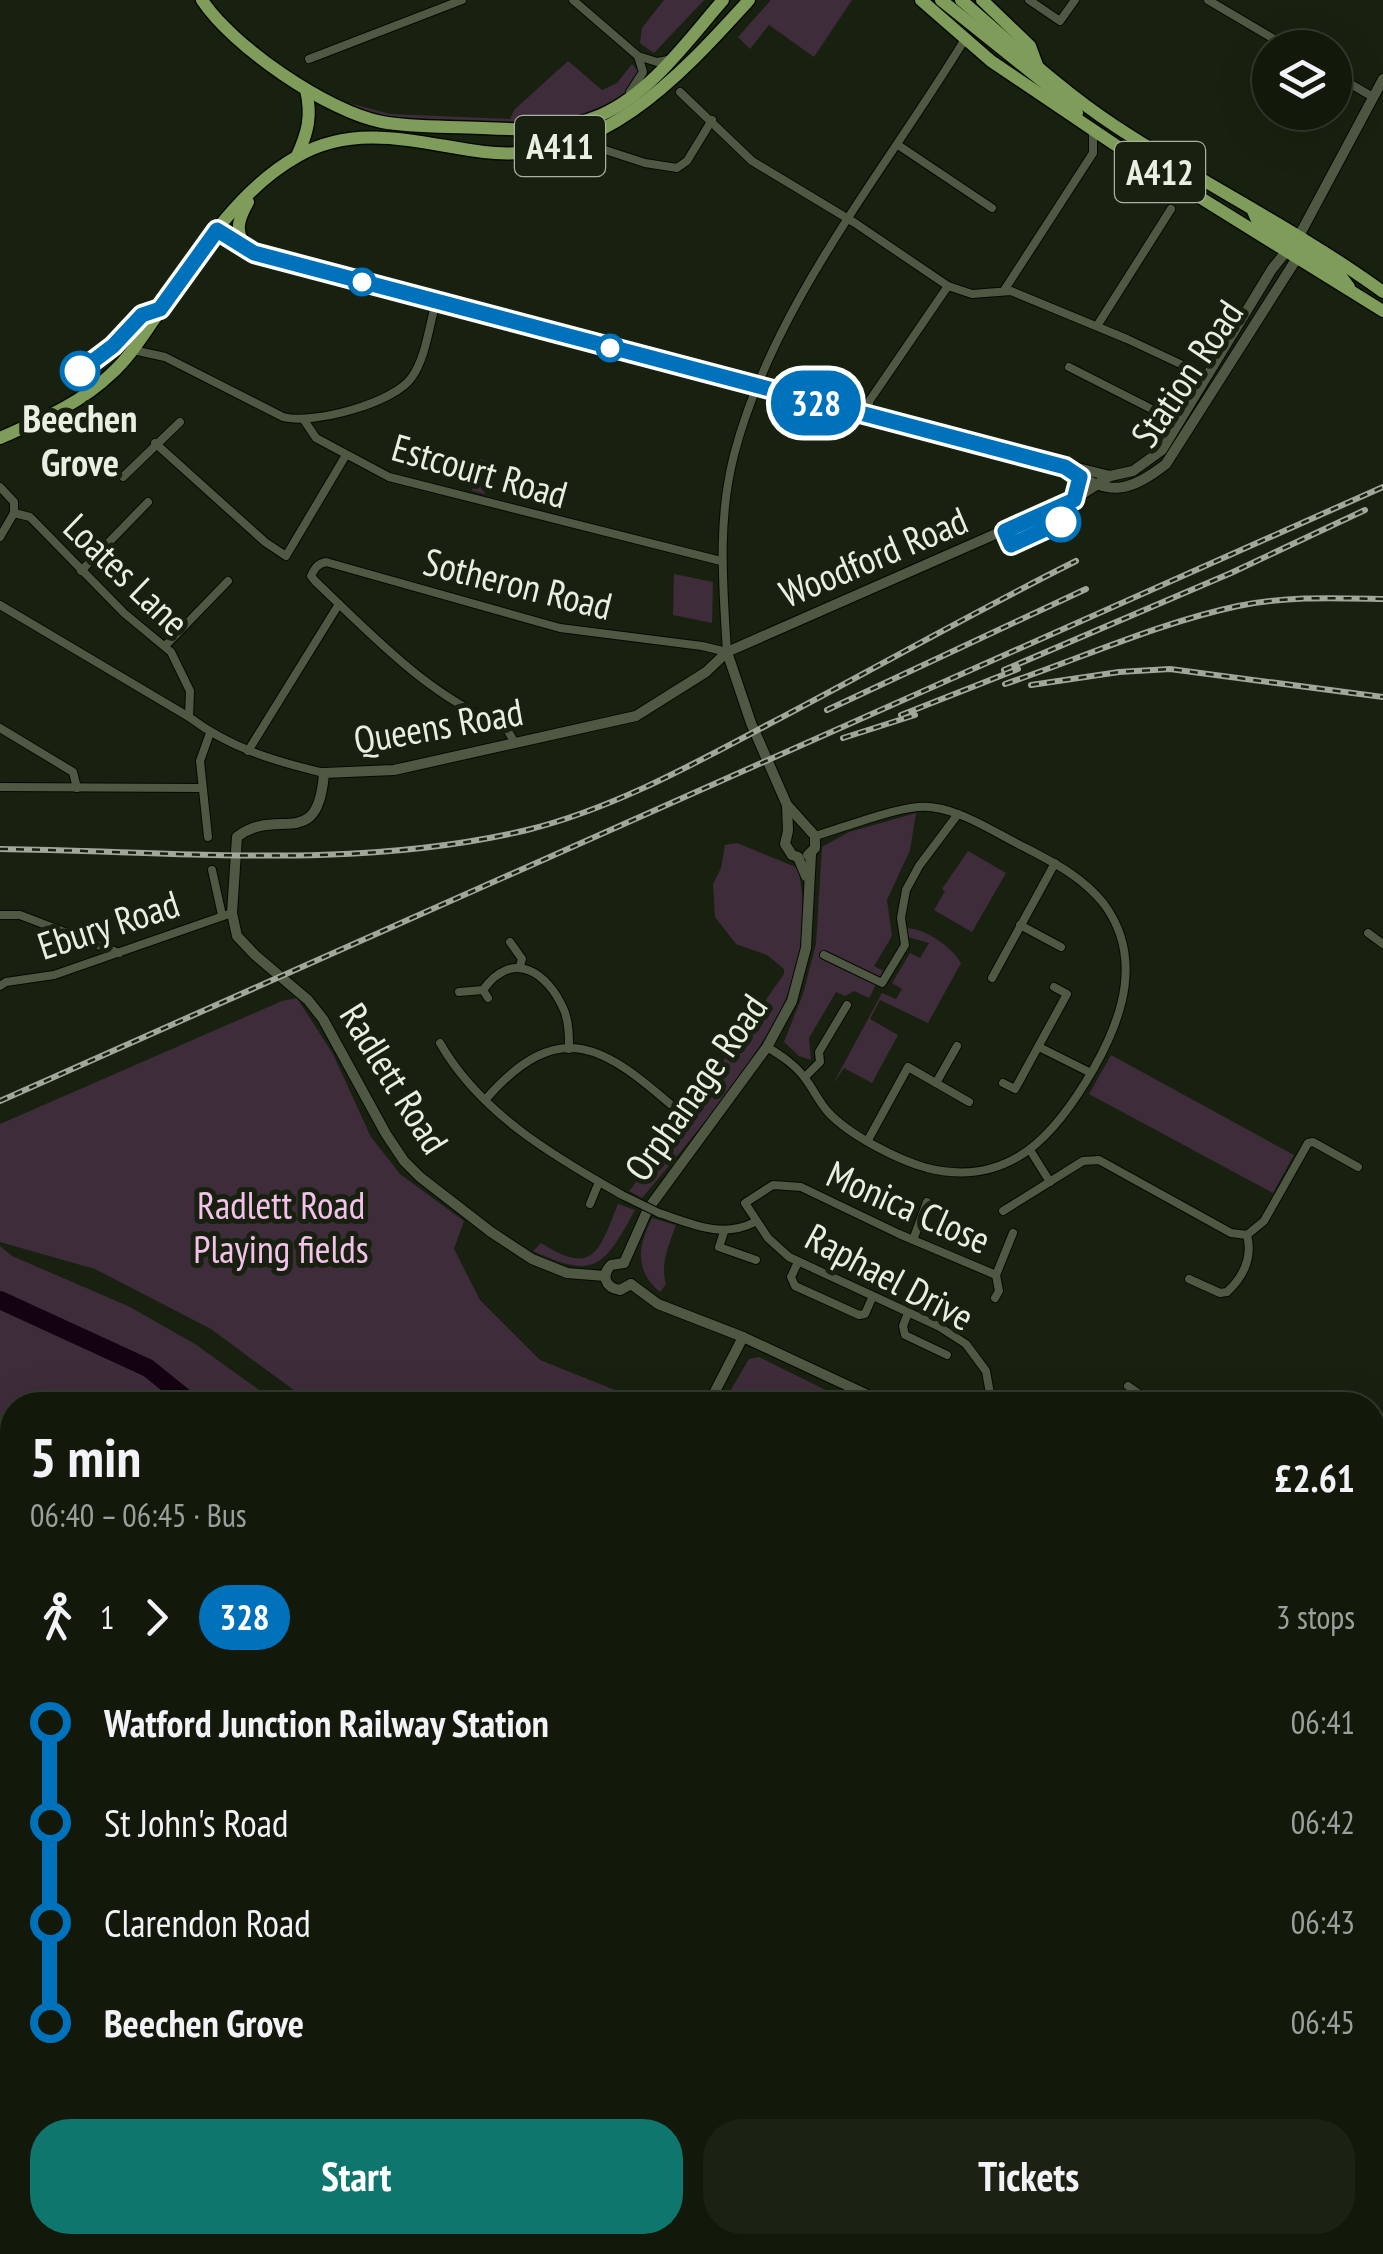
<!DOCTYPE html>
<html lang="en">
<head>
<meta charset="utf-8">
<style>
	body { margin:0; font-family:"PT Sans Narrow",sans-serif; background:#1b2214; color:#f1f3f6; height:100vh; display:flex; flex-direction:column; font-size:38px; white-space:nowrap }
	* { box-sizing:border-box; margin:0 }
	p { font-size:32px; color:#9ca09d }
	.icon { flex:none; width:55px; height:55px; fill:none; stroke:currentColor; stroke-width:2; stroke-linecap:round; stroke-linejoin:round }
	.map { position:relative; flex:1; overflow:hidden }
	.side { position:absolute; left:0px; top:1392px; width:1385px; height:862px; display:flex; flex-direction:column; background:#12190b; border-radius:40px 40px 0 0; box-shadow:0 10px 40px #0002,0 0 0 2px #31382c }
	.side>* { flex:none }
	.badge { padding:0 20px; border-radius:32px; font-size:35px; line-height:65px }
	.fabs { position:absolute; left:1252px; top:30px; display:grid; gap:20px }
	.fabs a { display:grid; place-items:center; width:100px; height:100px; border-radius:50%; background:#12190b; box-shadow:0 10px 40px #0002,0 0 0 2px #31382c; font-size:50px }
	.map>.badge { position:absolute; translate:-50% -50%; box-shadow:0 0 0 5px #fff }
	.legs { display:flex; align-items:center; gap:15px; height:110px; padding:0 30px; font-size:32px }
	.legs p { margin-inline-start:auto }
	.overview { display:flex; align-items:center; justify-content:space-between; height:170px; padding:0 30px }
	h1 { font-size:55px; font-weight:700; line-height:75px }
	.action { display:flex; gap:20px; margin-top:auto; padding:20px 30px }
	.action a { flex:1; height:115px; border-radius:40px; background:#0f766e; color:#fff; font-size:40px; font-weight:700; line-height:115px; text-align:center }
	.action a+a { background:#1b2214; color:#f1f3f6 }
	ul { padding:0 30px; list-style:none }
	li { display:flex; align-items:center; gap:35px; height:100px; font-size:38px }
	li i { display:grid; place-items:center; width:15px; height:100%; margin:0 12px; background:currentColor }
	li i::after { content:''; width:25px; height:25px; margin:-12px; border:8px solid; border-radius:50%; background:#12190b }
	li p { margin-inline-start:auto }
	li:first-child i { background:linear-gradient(#0000 50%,currentColor 0) }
	li:last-child i { background:linear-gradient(currentColor 50%,#0000 0) }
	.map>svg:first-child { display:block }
	.green { fill:#3e2c3b }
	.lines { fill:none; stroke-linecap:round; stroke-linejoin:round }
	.river { stroke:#140212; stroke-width:18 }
	.minor-casing { stroke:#040a00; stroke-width:10 }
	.tertiary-casing { stroke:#040a00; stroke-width:12 }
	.primary-casing { stroke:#040a00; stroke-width:15 }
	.minor { stroke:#4e5843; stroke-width:8 }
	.tertiary { stroke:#4e5843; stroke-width:10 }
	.primary { stroke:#7f9c5a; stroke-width:12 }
	.rail-casing { stroke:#a1a89a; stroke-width:6 }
	.rail { stroke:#18210f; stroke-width:2.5; stroke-dasharray:8; stroke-linecap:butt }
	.minor-bridge-casing { stroke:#040a00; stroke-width:10; stroke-linecap:butt }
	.minor-bridge { stroke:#4e5843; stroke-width:8 }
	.line-1-casing { stroke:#fff; stroke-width:22 }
	.line-1 { stroke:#0072bc; stroke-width:15 }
	.stop-1-dot { fill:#fff; stroke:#0072bc; stroke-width:5 }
	.labels { text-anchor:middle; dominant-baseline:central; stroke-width:10; stroke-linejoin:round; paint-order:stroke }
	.shield { fill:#18210f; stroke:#aab1a3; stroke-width:2.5 }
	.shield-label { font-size:35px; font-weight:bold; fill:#e9efe3 }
	.street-label { font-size:38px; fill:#e9efe3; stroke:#18210f }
	.stop-label { font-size:38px; font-weight:bold; fill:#e9efe3; stroke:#18210f }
	.park-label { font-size:38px; fill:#f5c2ec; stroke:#18210f }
</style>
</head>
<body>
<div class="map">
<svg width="1383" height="2254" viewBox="0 0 1383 2254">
	<rect width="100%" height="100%" fill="#18210f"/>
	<g class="green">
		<path d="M664,0h40l-50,53 -14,-10 2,-15z"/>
		<path d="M771,0h81l-38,57 -45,-32 -19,24 -12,-12z"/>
		<path d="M568,61l34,29 15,-7 15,-19 6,7c-5,32 -65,50 -92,54l-168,-9 -29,-13 41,11 120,5 4,-9z"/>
		<path d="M480,459l13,4 -8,31 -13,-3z"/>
		<path d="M674,574l39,8 -1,41 -39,-8z"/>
		<path d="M916,813l-6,37 -23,50 5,36 -18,30 9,5 -14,27 -15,-7 -9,5 -9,-4 -27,46 2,22 -12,-4 -15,-14 19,-48 13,-50 6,-97 27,-15z"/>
		<path d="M737,843l61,25c10,44 4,102 -18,143 -33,63 -92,132 -138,187l-13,-7 27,-34 128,-183v-5l-17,-14 -31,-11 -21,-27 -2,-33 8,-16 4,-23z"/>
		<path d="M968,851l38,22 -34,59 -38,-22 11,-19 -3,-2z"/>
		<path d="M907,928c19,1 45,19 54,35l-33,60 -48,-23 -10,19 28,16 -26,48 -28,-15 -11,16 49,-91 14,6 6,-10 -10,-6 18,-30 10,5 9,-15 -21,-6z"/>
		<path d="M297,998l36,56 38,83 29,37 64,47 -10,28 26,51 60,60 100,40 -39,5h-267l-32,-9 -91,-67 -116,-60 -95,-27v-118l282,-123z"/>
		<path d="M1111,1055l183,100 -21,38 -184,-99z"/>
		<path d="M618,1204l17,6c-31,57 -40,70 -102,41l8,-8c53,34 58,8 77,-39z"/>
		<path d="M652,1218l24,7c-7,20 -16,38 -10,59l-6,8c-26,-22 -22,-46 -8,-74z"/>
		<path d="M0,1246l12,10 116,50 67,38 85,61h-268v35l-12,-8z"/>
		<path d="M759,1357l97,48h-134l27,-46z"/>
		<path d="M0,1479l12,8v47l-12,-3z"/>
		<path d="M0,1551l12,3v688l341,1 -2,11h-351z"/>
		<path d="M1372,1759l11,6v264l-11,-7z"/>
		<path d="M1373,2081l10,8v165h-459l-14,-11 462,-1z"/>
	</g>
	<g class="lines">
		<g class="river">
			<path d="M0,1300l148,68 46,37"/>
			<path d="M1372,1972l11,6"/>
		</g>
		<defs>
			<g id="minor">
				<path d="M573,0l65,56"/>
				<path d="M1029,0l31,21 15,-21"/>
				<path d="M1208,0l81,48"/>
				<path d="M309,59l153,-59"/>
				<path d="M1335,75l38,22"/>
				<path d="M630,92l13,-20 -5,-16 19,6 11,-2"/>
				<path d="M680,92l72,69 103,62 93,63 24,8 39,-3 116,48 79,37"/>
				<path d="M898,145l94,63"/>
				<path d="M605,150l40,13 32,5 10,-7 25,-41"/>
				<path d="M1005,289l88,-136v-24"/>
				<path d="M1097,326l74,-117"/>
				<path d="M133,350l32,7 118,60c29,8 112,-14 129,-40 14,-20 17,-51 24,-75"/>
				<path d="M1069,367l110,56"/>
				<path d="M865,416l5,-16 78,-114"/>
				<path d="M304,420l12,18 73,39 332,84"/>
				<path d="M155,443l110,99 21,14 60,-101"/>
				<path d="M123,477l57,-55"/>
				<path d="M0,487l14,15v11"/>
				<path d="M14,513l16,4 94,96 47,39 19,39 -1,26"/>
				<path d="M0,537l14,-24"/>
				<path d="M81,571l67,-69"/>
				<path d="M0,605l189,112c41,31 85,44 135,56"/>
				<path d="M165,646l63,-65"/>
				<path d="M0,728l73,44 4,16"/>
				<path d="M515,743l-10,-17c-74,-27 -133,-91 -190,-145l-4,-5c4,-8 6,-12 15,-14l234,66 142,18 25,6c-4,-66 -10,-131 7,-197 39,-151 151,-284 231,-416"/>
				<path d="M248,751l91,-147"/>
				<path d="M0,787l201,1"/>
				<path d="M208,837l-8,-76 10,-28"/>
				<path d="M212,870l10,45"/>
				<path d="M0,915h20l99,38"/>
				<path d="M1020,925l41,22"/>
				<path d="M1368,933l15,11"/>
				<path d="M510,942l12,17 -2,7"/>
				<path d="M824,955l58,28 23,-38 -4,-27 5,-28 13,-24 39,-52"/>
				<path d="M992,978l63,-115"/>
				<path d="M0,986l6,-4 48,-7 178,-62"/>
				<path d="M483,990c29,-41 64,-19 81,20 5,12 5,26 5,39"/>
				<path d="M459,992l24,-2 5,8"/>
				<path d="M440,1043c40,70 113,113 182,152"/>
				<path d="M767,1047c15,9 30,19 40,34 7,10 13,22 21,31 21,23 70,48 99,56 84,21 130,-35 167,-100 29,-51 49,-111 10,-164 -21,-27 -51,-42 -80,-57 -31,-15 -70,-43 -106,-40 -29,3 -73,20 -103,29"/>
				<path d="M1039,1047l52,26"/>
				<path d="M805,1077l15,-15 -1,-10 28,-47"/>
				<path d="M936,1083l21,-37"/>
				<path d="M1003,1083l12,6 52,-95 -13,-7"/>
				<path d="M485,1100c75,-86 120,-53 192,10"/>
				<path d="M868,1140l40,-73 61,35"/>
				<path d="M1030,1150l20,32"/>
				<path d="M590,1204l9,-22"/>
				<path d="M1003,1211l80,-50 16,-1 132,73 16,2 17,-14 44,-78 5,-1 45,25"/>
				<path d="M659,1213c33,11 63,26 96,9"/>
				<path d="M724,1232l-5,15 37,13"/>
				<path d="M913,1240l14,-38"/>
				<path d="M798,1262l-7,15 4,9 64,29 6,-1 7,-16"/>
				<path d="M1189,1279l31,14 7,-1c16,-15 26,-34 20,-57"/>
				<path d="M995,1298l4,-7 -3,-16 17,-42"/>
				<path d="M908,1313l-5,13 2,9 42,20"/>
				<path d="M1128,1386l27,19"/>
				<path d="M992,1405l-6,-34 -20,-27 -28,-18 -149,-69 -21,-19 -23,-35 28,-18 28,2 98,47 97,41"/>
				<path d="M1372,1448l11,-16"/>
				<path d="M602,2242l13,12"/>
				<path d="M806,2242l22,12"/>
			</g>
			<g id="tertiary">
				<path d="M217,230l35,22 569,153 289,71 23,-5 29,-21 110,-181 27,-33 84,-157"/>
				<path d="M1070,470c39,27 60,22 96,-6l131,-206v-6"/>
				<path d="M727,652l24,71 36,82 1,26 -3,13 7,11 6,2 8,19"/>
				<path d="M788,806l27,30v12l-7,7"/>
				<path d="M624,1263l24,-54 119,-162 25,-46 14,-53 5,-94"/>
				<path d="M624,1263l-13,2c-10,10 -6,23 9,25l11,-6"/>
				<path d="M605,1276l-38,-3 -35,-14 -41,-27 -71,-55 -16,-16 -18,-27 -63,-115 -15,-19 -53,-45 -18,-19 -5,-23 5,-76c40,-32 81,17 87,-64l70,-3 242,-54 70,-44 21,-20 346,-152 37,-24"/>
				<path d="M631,1284l27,20 85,33 146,68"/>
				<path d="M708,1405l35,-68"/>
				<path d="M0,1539l12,2"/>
				<path d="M1372,1735l11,6"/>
				<path d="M430,2254l2,-12"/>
			</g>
			<g id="primary">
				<path d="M202,0c30,46 126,112 180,122 32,6 67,4 100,6 41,2 80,4 119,-13 50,-22 87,-75 122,-115"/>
				<path d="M921,0l70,61 123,83 269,167"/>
				<path d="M941,0l131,105 5,8"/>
				<path d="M961,0c50,43 99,90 154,126 88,58 183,104 268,166"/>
				<path d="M982,0l48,46 7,19"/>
				<path d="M297,156c11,-24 15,-40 9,-66"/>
				<path d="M248,202c-12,21 -14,33 4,50"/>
				<path d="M1253,211l4,9 80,51 12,16"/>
				<path d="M0,438c40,-18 80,-34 111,-64 19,-17 32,-39 47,-60 38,-57 79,-124 140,-158 60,-34 123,-12 186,-4 115,14 195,-75 265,-152"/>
				<path d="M0,1442l12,8"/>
				<path d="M0,1464l12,7"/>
				<path d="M1372,2029l11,7"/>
				<path d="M1372,2054l11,7"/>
			</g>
		</defs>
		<use href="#minor" class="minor-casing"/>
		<use href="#tertiary" class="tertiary-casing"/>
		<use href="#primary" class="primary-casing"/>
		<use href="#minor" class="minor"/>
		<use href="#tertiary" class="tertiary"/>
		<use href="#primary" class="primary"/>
		<defs>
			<g id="rail">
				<path d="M1004,670l227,-97 134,-63"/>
				<path d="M1005,684c77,-26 153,-61 233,-78 48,-10 96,-8 145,-7"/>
				<path d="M1031,685l88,-13 51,-3 213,28"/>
				<path d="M827,710l259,-121"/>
				<path d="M901,715l117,-46"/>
				<path d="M843,738l72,-23"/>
				<path d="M0,849c176,2 354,22 527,-19 85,-21 165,-65 242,-106 103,-54 203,-111 307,-163"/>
				<path d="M0,1101l1383,-614"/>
			</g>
		</defs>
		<use href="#rail" class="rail-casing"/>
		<use href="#rail" class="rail"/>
		<defs>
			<path id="minor-bridge" d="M622,1195l37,18"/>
		</defs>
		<use href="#minor-bridge" class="minor-bridge-casing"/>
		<use href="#minor-bridge" class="minor-bridge"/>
	</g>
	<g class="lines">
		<defs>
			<path id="line-1" d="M80,371l33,-25 29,-31 18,-6 57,-79 37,23 811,214 15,10 -6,23 -69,31 6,14 50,-23"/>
		</defs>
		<use href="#line-1" class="line-1-casing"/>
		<use href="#line-1" class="line-1"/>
	</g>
	<g class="stop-1-dot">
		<circle cx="362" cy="282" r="12"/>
		<circle cx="610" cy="348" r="12"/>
		<circle cx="80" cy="371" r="18"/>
		<circle cx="1061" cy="522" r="18"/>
	</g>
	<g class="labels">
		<g class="shield">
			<rect x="515" y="116" width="90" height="60" rx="8"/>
			<rect x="1115" y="142" width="90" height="60" rx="8"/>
		</g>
		<g class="shield-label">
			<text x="560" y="146">A411</text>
			<text x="1160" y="172">A412</text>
		</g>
		<g class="street-label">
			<text transform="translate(1186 373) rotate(-56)">Station Road</text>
			<text transform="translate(480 470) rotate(16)">Estcourt Road</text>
			<text transform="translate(873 556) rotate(-23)">Woodford Road</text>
			<text transform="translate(127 574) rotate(44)">Loates Lane</text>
			<text transform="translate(518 583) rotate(14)">Sotheron Road</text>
			<text transform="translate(438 725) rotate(-10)">Queens Road</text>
			<text transform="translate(108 924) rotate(-18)">Ebury Road</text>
			<text transform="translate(395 1078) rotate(58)">Radlett Road</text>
			<text transform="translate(695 1087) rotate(-55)">Orphanage Road</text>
			<text transform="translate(909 1206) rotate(24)">Monica Close</text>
			<text transform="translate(890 1276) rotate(28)">Raphael Drive</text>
		</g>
		<g class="stop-label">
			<text x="80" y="417">Beechen<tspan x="80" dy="44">Grove</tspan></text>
		</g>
		<g class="park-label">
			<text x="281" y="1204">Radlett Road<tspan x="281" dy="44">Playing fields</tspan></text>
		</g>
	</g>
</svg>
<div class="fabs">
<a><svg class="icon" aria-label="layers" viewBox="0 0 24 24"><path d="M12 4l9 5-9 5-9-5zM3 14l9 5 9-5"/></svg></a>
</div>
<b class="badge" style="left:816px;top:403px;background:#0072bc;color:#fff">328</b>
<section class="side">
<div class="overview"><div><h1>5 min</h1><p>06:40 – 06:45 · Bus</p></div><b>£2.61</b></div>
<div class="legs"><svg class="icon" aria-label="walk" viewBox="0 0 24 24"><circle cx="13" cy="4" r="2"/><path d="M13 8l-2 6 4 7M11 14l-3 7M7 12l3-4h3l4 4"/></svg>1<svg class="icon" aria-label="forward" viewBox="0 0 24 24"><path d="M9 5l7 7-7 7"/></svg><b class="badge" style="background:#0072bc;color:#fff">328</b><p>3 stops</p></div>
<ul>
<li><i style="color:#0072bc"></i><b>Watford Junction Railway Station</b><p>06:41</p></li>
<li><i style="color:#0072bc"></i><span>St John's Road</span><p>06:42</p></li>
<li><i style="color:#0072bc"></i><span>Clarendon Road</span><p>06:43</p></li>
<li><i style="color:#0072bc"></i><b>Beechen Grove</b><p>06:45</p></li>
</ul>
<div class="action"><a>Start</a><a>Tickets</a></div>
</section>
</div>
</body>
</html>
